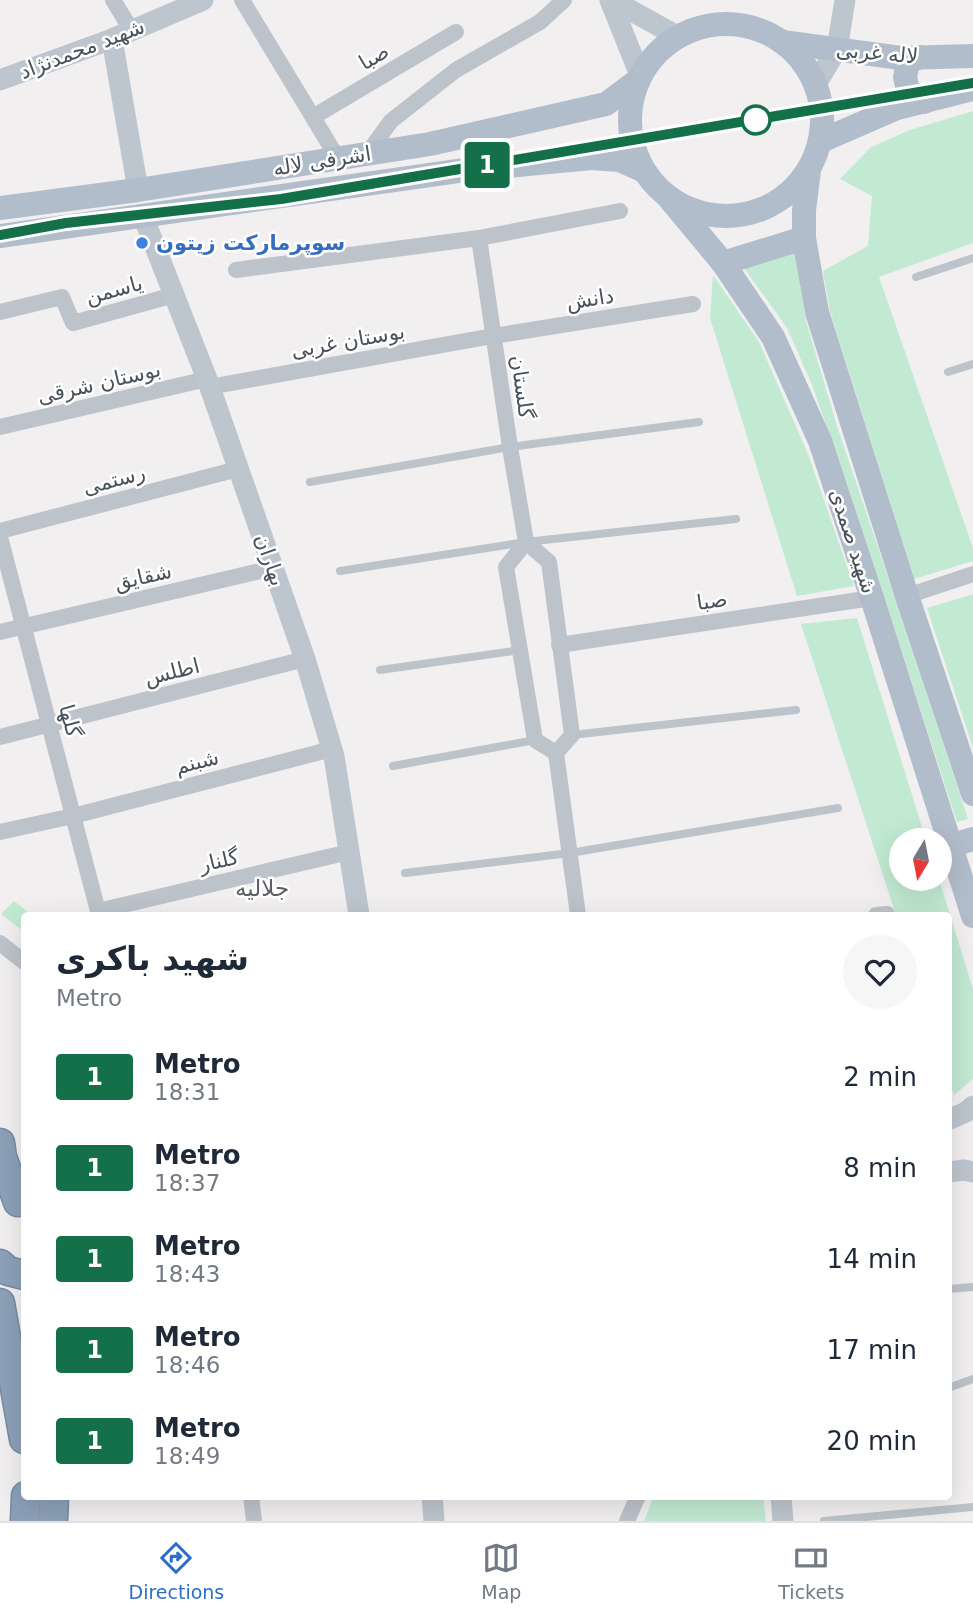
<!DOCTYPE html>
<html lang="en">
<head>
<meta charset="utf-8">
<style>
	body { margin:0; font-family:"DejaVu Sans","Noto Sans Arabic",sans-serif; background:#f6f6f7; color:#1f2937; height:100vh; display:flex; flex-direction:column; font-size:26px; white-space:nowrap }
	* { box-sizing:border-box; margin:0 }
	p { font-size:23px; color:#747a83 }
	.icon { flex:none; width:38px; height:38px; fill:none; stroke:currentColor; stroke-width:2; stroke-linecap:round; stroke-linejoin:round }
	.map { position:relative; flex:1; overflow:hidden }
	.side { position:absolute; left:21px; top:912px; width:931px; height:588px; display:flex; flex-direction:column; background:#fff; border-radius:7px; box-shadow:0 7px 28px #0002 }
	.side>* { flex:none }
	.badge { padding:0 14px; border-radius:5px; font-size:24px; line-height:46px }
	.needle { width:46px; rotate:190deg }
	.fabs { position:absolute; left:889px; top:828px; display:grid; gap:14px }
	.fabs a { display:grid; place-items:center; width:63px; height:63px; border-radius:50%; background:#fff; box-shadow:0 7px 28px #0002; font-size:35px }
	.map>.badge { position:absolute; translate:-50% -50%; box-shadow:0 0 0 4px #fff }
	.round { display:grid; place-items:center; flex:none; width:74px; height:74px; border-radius:37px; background:#f6f6f7 }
	.summary { display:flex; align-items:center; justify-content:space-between; height:119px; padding:0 35px }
	h1 { font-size:33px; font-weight:800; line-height:52px }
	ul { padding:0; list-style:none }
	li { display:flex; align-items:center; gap:21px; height:91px; padding:0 35px }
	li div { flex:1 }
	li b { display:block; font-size:26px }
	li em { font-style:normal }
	li .badge { min-width:77px; font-weight:700; text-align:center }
	.dock { display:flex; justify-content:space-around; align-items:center; height:98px; border-top:2px solid #e0e1e3; background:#fff; font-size:19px; color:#747a83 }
	.dock a { display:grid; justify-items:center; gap:4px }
	.dock .on { color:#2d6dcd }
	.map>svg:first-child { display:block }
	.green { fill:#c2ead3 }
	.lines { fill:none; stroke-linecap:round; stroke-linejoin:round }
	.highway-casing { stroke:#778ba4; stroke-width:31 }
	.lane { stroke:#bcc3ca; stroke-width:8 }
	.street { stroke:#bcc3ca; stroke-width:16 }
	.secondary { stroke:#bdc5ce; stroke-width:21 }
	.primary { stroke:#b2bdcb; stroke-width:24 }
	.highway { stroke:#8ca0b8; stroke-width:28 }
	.line-casing { stroke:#fff; stroke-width:16 }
	.line { stroke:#147049; stroke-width:10 }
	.stop-dot { fill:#fff; stroke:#147049; stroke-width:3.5 }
	.shop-dot { fill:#3f7fe0; stroke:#fff; stroke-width:2.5 }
	.labels { text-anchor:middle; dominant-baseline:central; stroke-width:5; stroke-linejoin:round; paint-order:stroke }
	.street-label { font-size:21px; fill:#49515a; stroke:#fff }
	.shop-label { font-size:21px; font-weight:bold; fill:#366cbe; stroke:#fff; text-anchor:start }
	.neighbourhood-label { font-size:23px; fill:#5c5f63; stroke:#fff }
</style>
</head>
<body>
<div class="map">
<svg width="973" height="1521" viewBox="0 0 973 1521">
	<rect width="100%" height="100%" fill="#f1efef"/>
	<g class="green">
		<path d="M973,111v132l-94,34 94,271v13l-59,18 -84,-268 -7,-40 45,-25 4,-50 -32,-17 31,-32 39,-17z"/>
		<path d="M794,246l12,75 31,105 74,219 57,174 -11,3 -111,-341 -34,-96 -25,-57 -48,-67z"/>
		<path d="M713,275l46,67 49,112 46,132 -57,10 -87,-278z"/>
		<path d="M973,594v154l-46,-140z"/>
		<path d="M857,618l69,222h-25v38l38,1 34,110v90l-19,16 -6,-17v-163h-52l-95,-291z"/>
		<path d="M14,901l18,14h-8v17l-23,-18z"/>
		<path d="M654,1496h109l3,25h-122z"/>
	</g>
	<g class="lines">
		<defs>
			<g id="highway">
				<path d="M0,1143l2,14 16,45"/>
				<path d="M0,1264l8,7 16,4"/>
				<path d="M0,1303l24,136"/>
				<path d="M25,1521l1,-25"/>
				<path d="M53,1521l1,-25"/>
			</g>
		</defs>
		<use href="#highway" class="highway-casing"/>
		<g class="lane">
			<path d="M916,277l57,-19"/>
			<path d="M948,372l25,-8"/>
			<path d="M310,482l200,-35 189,-25"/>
			<path d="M340,571l186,-29 210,-23"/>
			<path d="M380,670l140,-20"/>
			<path d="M572,735l224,-25"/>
			<path d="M393,766l142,-26"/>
			<path d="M405,873l165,-20 268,-45"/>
			<path d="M948,1289l25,-2"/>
			<path d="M948,1388l25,-9"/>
			<path d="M824,1521l149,-14"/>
		</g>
		<g class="street">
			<path d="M113,0l19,31"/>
			<path d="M242,0l95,157"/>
			<path d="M313,117l143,-85"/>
			<path d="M367,154l24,-33 65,-51 84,-48 24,-22"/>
			<path d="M479,238l31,209 16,95 23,20 23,173 -16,18 22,162"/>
			<path d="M236,270l243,-32 141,-27"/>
			<path d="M0,312l62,-15 11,26 101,-28"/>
			<path d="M209,387l284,-51 200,-32"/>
			<path d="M0,427l207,-48"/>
			<path d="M0,531l238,-62"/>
			<path d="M0,537l99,378"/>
			<path d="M526,542l-20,25 29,173 21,13"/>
			<path d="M907,596l66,-22"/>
			<path d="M0,632l273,-64"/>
			<path d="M559,645l313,-47"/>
			<path d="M0,737l305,-78"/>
			<path d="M0,832l73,-16 259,-67"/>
			<path d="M98,911l251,-59"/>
			<path d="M876,915l11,-1"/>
			<path d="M0,943l24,19"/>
			<path d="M251,1496l3,25"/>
			<path d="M627,1521l11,-25"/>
		</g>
		<g class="secondary">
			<path d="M610,0l30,75"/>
			<path d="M612,0l65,36"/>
			<path d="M112,39l26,151"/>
			<path d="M0,80l112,-41 91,-39"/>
			<path d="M816,84l21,-35 8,-49"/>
			<path d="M143,216l64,163 98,280 29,97 25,159"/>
			<path d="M948,1120l18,-8 7,-6"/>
			<path d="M948,1172l16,-2 9,2"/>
			<path d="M432,1496l2,25"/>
			<path d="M781,1496l2,25"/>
		</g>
		<g class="primary">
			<circle cx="726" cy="120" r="96"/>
			<path d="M782,42l119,16 72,-2"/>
			<path d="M920,57l-12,5 -3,15 3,13 16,12"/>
			<path d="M821,141l76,-33 76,-19"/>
			<path d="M809,170l-5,40v28l13,74 90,284 66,198"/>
			<path d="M669,198l54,65 50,74 47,104 52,157 101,318"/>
			<path d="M0,208l138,-18 292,-46 176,-40 28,-21"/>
			<path d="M0,236l465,-66 126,-12 29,2 22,10"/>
			<path d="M723,263l81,-25"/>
			<path d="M950,846l23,-7"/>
		</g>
		<use href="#highway" class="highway"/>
	</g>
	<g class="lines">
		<defs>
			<path id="line" d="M0,235l66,-12 215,-24 692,-116"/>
		</defs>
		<use href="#line" class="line-casing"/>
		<use href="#line" class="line"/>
	</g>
	<circle class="stop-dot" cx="756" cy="120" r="14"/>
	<circle class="shop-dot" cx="142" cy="243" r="7"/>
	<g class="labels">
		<g class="street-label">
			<text transform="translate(82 49) rotate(-21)">شهید محمدنژاد</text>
			<text transform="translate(877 53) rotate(5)">لاله غربی</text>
			<text transform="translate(374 57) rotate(-31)">صبا</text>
			<text transform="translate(322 161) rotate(-9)">اشرفی لاله</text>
			<text transform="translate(114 290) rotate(-15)">یاسمن</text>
			<text transform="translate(590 299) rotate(-9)">دانش</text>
			<text transform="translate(348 341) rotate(-10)">بوستان غربی</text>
			<text transform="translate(99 383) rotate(-13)">بوستان شرقی</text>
			<text transform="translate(522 387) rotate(82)">گلستان</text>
			<text transform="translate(114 480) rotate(-15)">رستمی</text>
			<text transform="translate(853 541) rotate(72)">شهید صمدی</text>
			<text transform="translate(270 560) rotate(71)">بهاران</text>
			<text transform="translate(143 577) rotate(-13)">شقایق</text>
			<text transform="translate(712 601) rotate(-8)">صبا</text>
			<text transform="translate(172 672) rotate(-14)">اطلس</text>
			<text transform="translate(70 721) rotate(75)">گلها</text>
			<text transform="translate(197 762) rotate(-14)">شبنم</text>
			<text transform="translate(219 861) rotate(-13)">گلنار</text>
		</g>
		<g class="shop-label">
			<text x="156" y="243">سوپرمارکت زیتون</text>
		</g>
		<g class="neighbourhood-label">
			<text x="262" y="888">جلالیه</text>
		</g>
	</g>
</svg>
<div class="fabs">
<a><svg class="needle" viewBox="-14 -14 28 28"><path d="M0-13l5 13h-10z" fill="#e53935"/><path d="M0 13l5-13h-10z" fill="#747a83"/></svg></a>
</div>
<b class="badge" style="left:487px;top:165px;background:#147049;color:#fff">1</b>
<section class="side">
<div class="summary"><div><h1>شهید باکری</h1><p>Metro</p></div><a class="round"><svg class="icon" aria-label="heart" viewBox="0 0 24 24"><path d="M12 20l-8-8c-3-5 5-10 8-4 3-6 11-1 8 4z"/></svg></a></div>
<ul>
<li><span class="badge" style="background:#147049;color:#fff">1</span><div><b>Metro</b><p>18:31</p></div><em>2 min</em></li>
<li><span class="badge" style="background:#147049;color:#fff">1</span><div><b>Metro</b><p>18:37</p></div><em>8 min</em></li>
<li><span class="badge" style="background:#147049;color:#fff">1</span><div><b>Metro</b><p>18:43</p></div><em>14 min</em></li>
<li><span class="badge" style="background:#147049;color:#fff">1</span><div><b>Metro</b><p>18:46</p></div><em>17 min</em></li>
<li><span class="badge" style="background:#147049;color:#fff">1</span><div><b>Metro</b><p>18:49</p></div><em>20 min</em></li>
</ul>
</section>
</div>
<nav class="dock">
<a class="on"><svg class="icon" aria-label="directions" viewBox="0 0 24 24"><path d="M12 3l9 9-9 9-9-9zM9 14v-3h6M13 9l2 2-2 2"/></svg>Directions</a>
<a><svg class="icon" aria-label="map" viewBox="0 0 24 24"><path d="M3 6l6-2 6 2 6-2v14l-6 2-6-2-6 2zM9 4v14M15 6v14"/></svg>Map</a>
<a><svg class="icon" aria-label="tickets" viewBox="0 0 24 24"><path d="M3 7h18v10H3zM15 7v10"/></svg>Tickets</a>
</nav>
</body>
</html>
